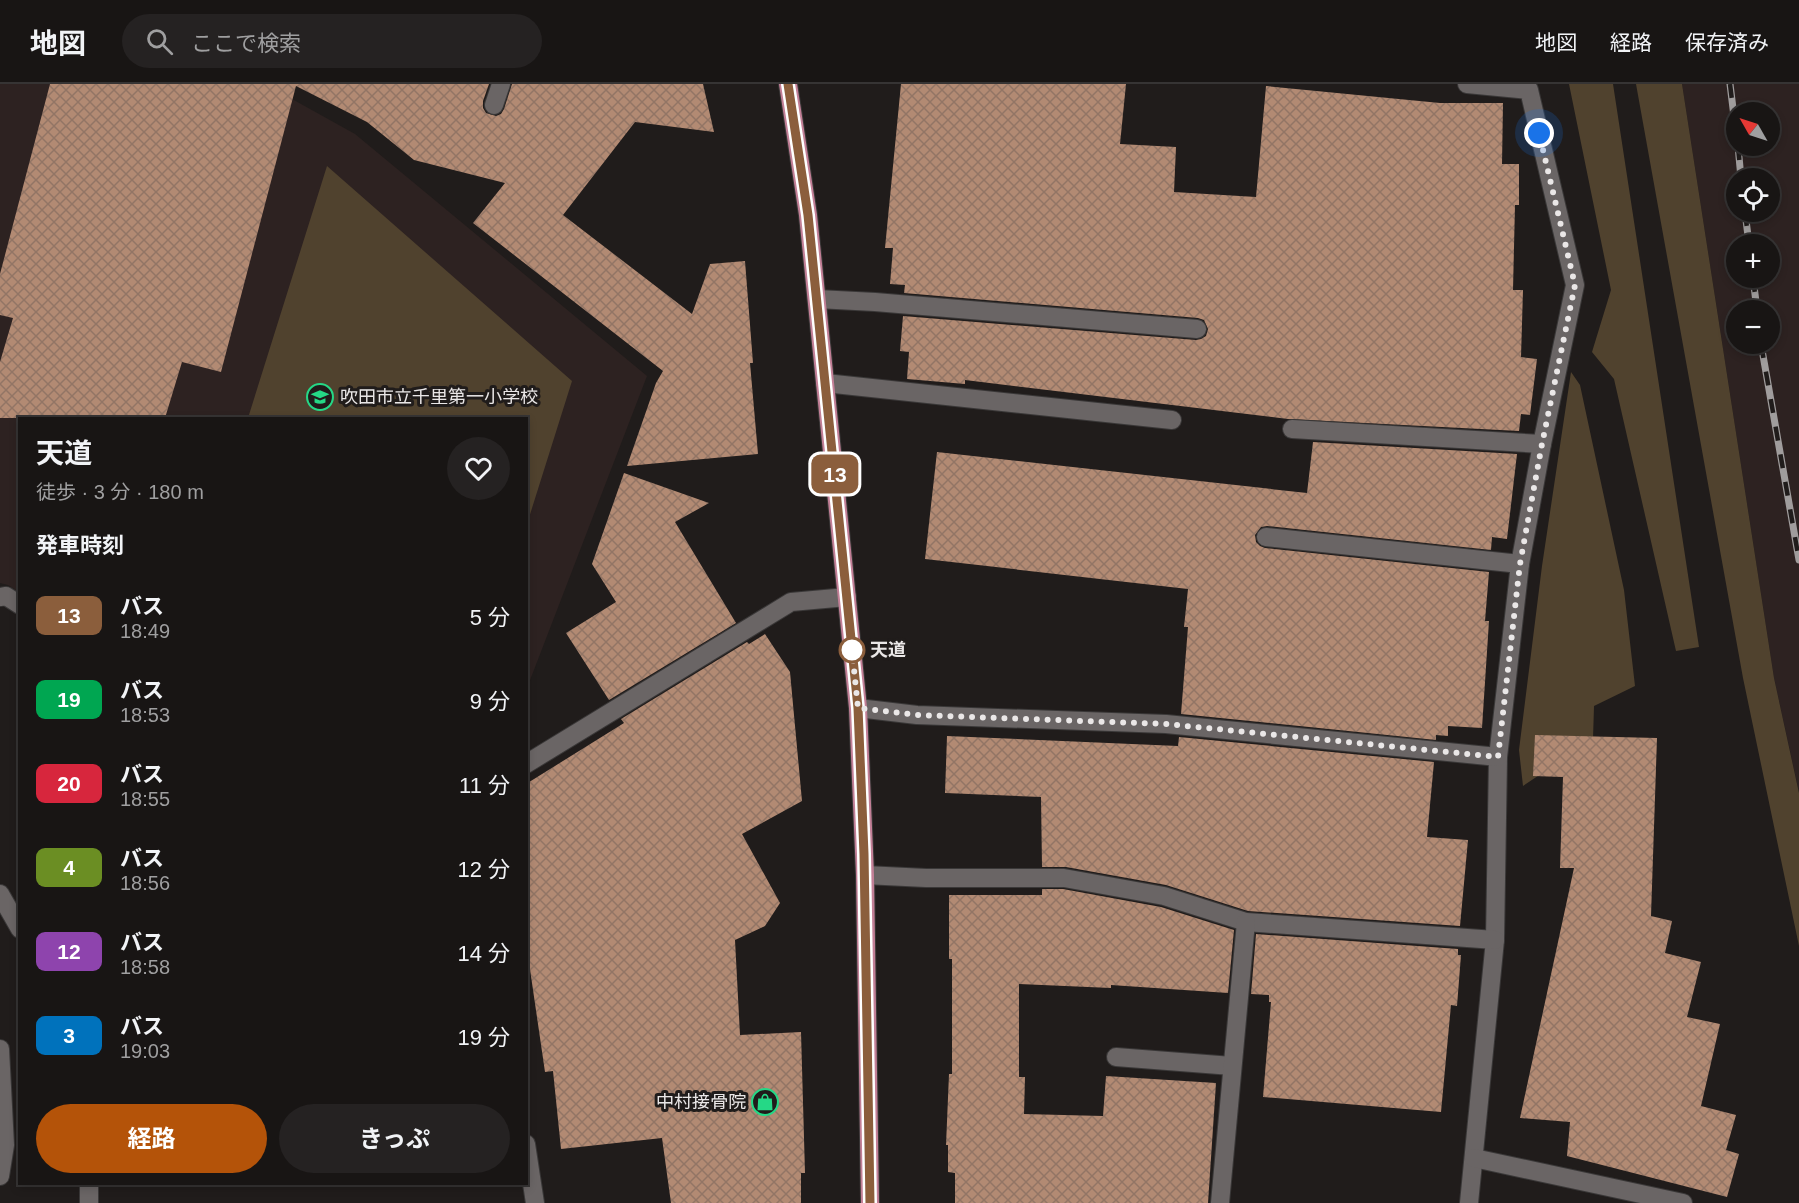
<!DOCTYPE html>
<html lang="ja">
<head>
<meta charset="utf-8">
<style>
	body { margin:0; font-family:Arial,"Noto Sans JP",sans-serif; background:#252222; color:#f1f3f6; height:100vh; display:flex; flex-direction:column; font-size:22px; white-space:nowrap }
	* { box-sizing:border-box; margin:0 }
	p { font-size:20px; color:#9f9fa0 }
	.icon { flex:none; width:33px; height:33px; fill:none; stroke:currentColor; stroke-width:2; stroke-linecap:round; stroke-linejoin:round }
	.map { position:relative; flex:1; overflow:hidden }
	.side { position:absolute; left:18px; top:333px; width:510px; height:768px; display:flex; flex-direction:column; background:#181514; border-radius:0px; box-shadow:0 3px 9px #0003,0 0 0 2px #363434 }
	.side>* { flex:none }
	.badge { padding:0 12px; border-radius:9px; font-size:21px; line-height:39px }
	.needle { width:39px; rotate:309deg }
	.controls { position:absolute; left:1726px; top:18px; display:grid; gap:12px }
	.controls a { display:grid; place-items:center; width:54px; height:54px; border-radius:50%; background:#181514; box-shadow:0 3px 9px #0003,0 0 0 2px #363434; font-size:30px }
	.you { position:absolute; width:30px; height:30px; margin:-15px; border:4px solid #fff; border-radius:50%; background:#1a73e8; box-shadow:0 0 0 9px #1a73e833 }
	.map>.badge { position:absolute; translate:-50% -50%; box-shadow:0 0 0 3px #fff }
	h2 { padding:0 18px; font-size:22px; line-height:54px }
	.round { display:grid; place-items:center; flex:none; width:63px; height:63px; border-radius:32px; background:#252222 }
	.overview { display:flex; align-items:center; justify-content:space-between; height:102px; padding:0 18px }
	h1 { font-size:28px; font-weight:700; line-height:45px }
	.primary-button { display:flex; gap:12px; margin-top:auto; padding:12px 18px }
	.primary-button a { flex:1; height:69px; border-radius:36px; background:#b45309; color:#fff; font-size:24px; font-weight:700; line-height:69px; text-align:center }
	.primary-button a+a { background:#252222; color:#f1f3f6 }
	ul { padding:0; list-style:none }
	li { display:flex; align-items:center; gap:18px; height:84px; padding:0 18px }
	li div { flex:1 }
	li b { display:block; font-size:22px }
	li em { font-style:normal }
	li .badge { min-width:66px; font-weight:700; text-align:center }
	header { display:flex; align-items:center; gap:36px; box-sizing:border-box; height:84px; padding:0 30px; background:#181514; border-bottom:2px solid #363434 }
	header strong { font-size:28px }
	nav { display:flex; gap:33px; margin-inline-start:auto; font-size:21px }
	.search { width:420px; height:54px; background:#252222; display:flex; align-items:center; gap:15px; box-sizing:border-box; padding:0 21px; border-radius:33px; color:#9f9fa0; font-size:22px }
	.map>svg:first-child { display:block }
	.built { fill:#2d2221; fill-rule:evenodd }
	.green { fill:#50422e }
	.building { fill:url(#building-cross-hatch) }
	.lines { fill:none; stroke-linecap:round; stroke-linejoin:round }
	.minor-casing { stroke:#3a3838; stroke-width:20 }
	.major-casing { stroke:#3a3838; stroke-width:20 }
	.minor { stroke:#6a6565; stroke-width:18 }
	.major { stroke:#c27f96; stroke-width:18 }
	.rail-casing { stroke:#a09d9d; stroke-width:7 }
	.rail { stroke:#201c1b; stroke-width:4.5; stroke-dasharray:14; stroke-linecap:butt }
	.line-casing { stroke:#fff; stroke-width:14 }
	.line { stroke:#8b5e3c; stroke-width:9 }
	.walk { stroke:#eae7e7; stroke-width:6; stroke-dasharray:0 10.8 }
	.stop-dot { fill:#fff; stroke:#8b5e3c; stroke-width:3 }
	.labels { text-anchor:middle; dominant-baseline:central; stroke-width:6; stroke-linejoin:round; paint-order:stroke }
	.poi-label { font-size:18px; fill:#eae7e7; stroke:#201c1b; text-anchor:start }
	.stop-label { font-size:18px; font-weight:bold; fill:#eae7e7; stroke:#201c1b; text-anchor:start }
</style>
</head>
<body>
<header>
<strong>地図</strong>
<div class="search"><svg class="icon" aria-label="search" viewBox="0 0 24 24"><circle cx="10" cy="10" r="6"/><path d="M15 15l6 6"/></svg>ここで検索</div>
<nav><a>地図</a><a>経路</a><a>保存済み</a></nav>
</header>
<div class="map">
<svg width="1799" height="1119" viewBox="0 0 1799 1119">
	<defs>
		<pattern id="building-cross-hatch" width="8" height="8" patternUnits="userSpaceOnUse" patternTransform="scale(1.5)"><rect width="8" height="8" fill="#b28a73"/><path d="M0 0l8 8M0 8l8-8" fill="none" stroke="#927565"/></pattern>
	</defs>
	<rect width="100%" height="100%" fill="#201c1b"/>
	<g class="built">
		<path d="M0,0h265l90,50 292,242 -120,312 -1,-270h-506l-1,174 -11,-7 -8,-2z"/>
		<path d="M1682,0h117v708l-25,-114zM1737,28h33v34h-33zM1737,94h33v34h-33zM1737,160h33v34h-33zM1737,226h33v34h-33z"/>
	</g>
	<g class="green">
		<path d="M1569,0h44l86,563 -23,4 -62,-272 -22,-27 19,-62z"/>
		<path d="M1636,0h46l92,594 25,115v153l-56,-268z"/>
		<path d="M327,82l245,215 -45,143 -1,-106h-278z"/>
		<path d="M1571,288l9,13 44,205 11,96 -41,20 -1,33 -70,47 -4,-36 23,-184z"/>
	</g>
	<g class="building">
		<path d="M50,0h439l-6,17v7l3,5 10,3 5,-2 3,-5 8,-25h191l11,48 -79,-10 -72,93 129,99 18,-50 35,-3 8,102h-3l8,91 -131,12 29,-83 7,-12 -190,-148 32,-40 -91,-23 -47,-38 -71,-36 -75,286 -39,-10 -17,56h-165v-56l13,-44 -13,-3v-41z"/>
		<path d="M901,0h225l-6,60 56,3 -2,45 82,5 10,-111 174,17h63l-1,61h17v41h-4l-2,85h10l-2,67 16,2 -7,56 -9,-1 -2,17 -231,-12 -323,-39v4l-58,-5 2,-27 -9,-1 3,-35 293,24 5,-1 5,-3 2,-7 -4,-9 -6,-2 -294,-25 1,-8 -15,-1 3,-36h-8z"/>
		<path d="M1313,358l204,12 -10,85 -15,-2 -1,13 -224,-24 -6,1 -6,8 1,7 4,4 5,2 224,24 -4,49h4l-7,107 -34,-2v10l-12,-1v5l-255,-26 7,-87h-4l4,-38 -263,-30 12,-107 370,41z"/>
		<path d="M624,389l85,30 -34,19 61,101 -127,77 -43,-67 50,-31 -24,-38z"/>
		<path d="M765,550l25,38 12,129 -60,33 38,69 -15,23 -30,14 5,95 61,-3 4,141h-4v30h-130l-9,-65 -101,11 -8,-78 -8,1 -19,-130v-158l98,-61 -3,-4 126,-77 2,2z"/>
		<path d="M1535,651l122,3 -6,178 21,5 -7,32 36,9 -14,55 33,7 -19,82 35,9 -10,35 13,4 -12,43 -160,-41 3,-34 -50,-4 54,-250h-14l3,-91 -30,-1z"/>
		<path d="M947,652l231,10 1,-9 255,25 -7,75 41,3 -8,86 -212,-15 -82,-26 -100,-18h-24l-1,-70 -96,-4z"/>
		<path d="M1042,805h21l98,18 73,23 -6,63 -117,-8v3l-92,-4v93h6l-1,37 79,2 3,-40 110,7 -8,120h-253v-30l-7,-1v-27h-2l3,-71h3v-115h-3v-64h93z"/>
		<path d="M1256,850l202,15v6h3l-4,51 -6,-1 -10,107 -178,-15 8,-95h-2v-7l-18,-1z"/>
	</g>
	<g class="lines">
		<defs>
			<g id="minor">
				<path d="M1467,0l62,6 46,195 -33,159 -22,120 -22,193 -3,183 -26,263"/>
				<path d="M494,21l7,-21"/>
				<path d="M817,215l58,3 322,27"/>
				<path d="M825,299l347,37"/>
				<path d="M1292,345l250,15"/>
				<path d="M1266,453l254,27"/>
				<path d="M0,513l6,-1 14,9"/>
				<path d="M858,624l59,7 249,9 332,33"/>
				<path d="M526,680l265,-162 56,-5"/>
				<path d="M865,791l61,3h138l100,18 82,26 249,18"/>
				<path d="M0,810l20,35"/>
				<path d="M0,965l5,96 -5,31"/>
				<path d="M1116,973l116,9"/>
				<path d="M526,1060l9,59"/>
				<path d="M1474,1074l209,45"/>
				<path d="M89,1119v-19"/>
				<path d="M1220,1119l26,-281"/>
			</g>
			<path id="major" d="M788,0l20,131 50,493 7,167 5,328"/>
		</defs>
		<use href="#minor" class="minor-casing"/>
		<use href="#major" class="major-casing"/>
		<use href="#minor" class="minor"/>
		<use href="#major" class="major"/>
		<defs>
			<g id="rail">
				<path d="M1730,0l7,57"/>
				<path d="M1738,62l3,32"/>
				<path d="M1745,128l4,32"/>
				<path d="M1753,194l4,32"/>
				<path d="M1761,260l38,216"/>
			</g>
		</defs>
		<use href="#rail" class="rail-casing"/>
		<use href="#rail" class="rail"/>
	</g>
	<g class="lines">
		<defs>
			<path id="line" d="M788,0l20,131 50,493 6,146 6,349"/>
		</defs>
		<use href="#line" class="line-casing"/>
		<use href="#line" class="line"/>
		<path class="walk" d="M852,566l6,58 59,7 249,9 332,33 22,-193 22,-120 33,-159 -36,-152"/>
	</g>
	<defs>
		<symbol id="school-ring" viewBox="-11 -11 22 22"><circle r="9.5" fill="#201c1b" stroke="#25d886" stroke-width="1.5"/><path d="M0-5L7-2L0 1L-7-2ZM-4 1L0 2.5L4 1V4Q0 6-4 4Z" fill="#25d886"/></symbol>
		<symbol id="shop-ring" viewBox="-11 -11 22 22"><circle r="9.5" fill="#201c1b" stroke="#25d886" stroke-width="1.5"/><path d="M-5-2.5h2.3a2.7 3.5 0 0 1 5.4 0H5L5.5 6h-11ZM-1.5-2.5h3a1.5 2.3 0 0 0-3 0Z" fill="#25d886"/></symbol>
	</defs>
	<g fill-rule="evenodd">
		<use href="#school-ring" x="305" y="298" width="30" height="30"/>
		<use href="#shop-ring" x="750" y="1003" width="30" height="30"/>
	</g>
	<circle class="stop-dot" cx="852" cy="566" r="12"/>
	<g class="labels">
		<g class="poi-label">
			<text x="340" y="313">吹田市立千里第一小学校</text>
			<text x="746" y="1018" text-anchor="end">中村接骨院</text>
		</g>
		<g class="stop-label">
			<text x="870" y="566">天道</text>
		</g>
	</g>
</svg>
<div class="controls">
<a><svg class="needle" viewBox="-14 -14 28 28"><path d="M0-13l5 13h-10z" fill="#e53935"/><path d="M0 13l5-13h-10z" fill="#9f9fa0"/></svg></a>
<a><svg class="icon" aria-label="locate" viewBox="0 0 24 24"><circle cx="12" cy="12" r="6"/><path d="M12 2v4M12 18v4M2 12h4M18 12h4"/></svg></a>
<a>+</a>
<a>−</a>
</div>
<div class="you" style="left:1539px;top:49px"></div>
<b class="badge" style="left:835px;top:390px;background:#8b5e3c;color:#fff">13</b>
<section class="side">
<div class="overview"><div><h1>天道</h1><p>徒歩 · 3 分 · 180 m</p></div><a class="round"><svg class="icon" aria-label="heart" viewBox="0 0 24 24"><path d="M12 20l-8-8c-3-5 5-10 8-4 3-6 11-1 8 4z"/></svg></a></div>
<h2>発車時刻</h2>
<ul>
<li><span class="badge" style="background:#8b5e3c;color:#fff">13</span><div><b>バス</b><p>18:49</p></div><em>5 分</em></li>
<li><span class="badge" style="background:#00a651;color:#fff">19</span><div><b>バス</b><p>18:53</p></div><em>9 分</em></li>
<li><span class="badge" style="background:#d7263d;color:#fff">20</span><div><b>バス</b><p>18:55</p></div><em>11 分</em></li>
<li><span class="badge" style="background:#6b8e23;color:#fff">4</span><div><b>バス</b><p>18:56</p></div><em>12 分</em></li>
<li><span class="badge" style="background:#8e44ad;color:#fff">12</span><div><b>バス</b><p>18:58</p></div><em>14 分</em></li>
<li><span class="badge" style="background:#0072bc;color:#fff">3</span><div><b>バス</b><p>19:03</p></div><em>19 分</em></li>
</ul>
<div class="primary-button"><a>経路</a><a>きっぷ</a></div>
</section>
</div>
</body>
</html>
